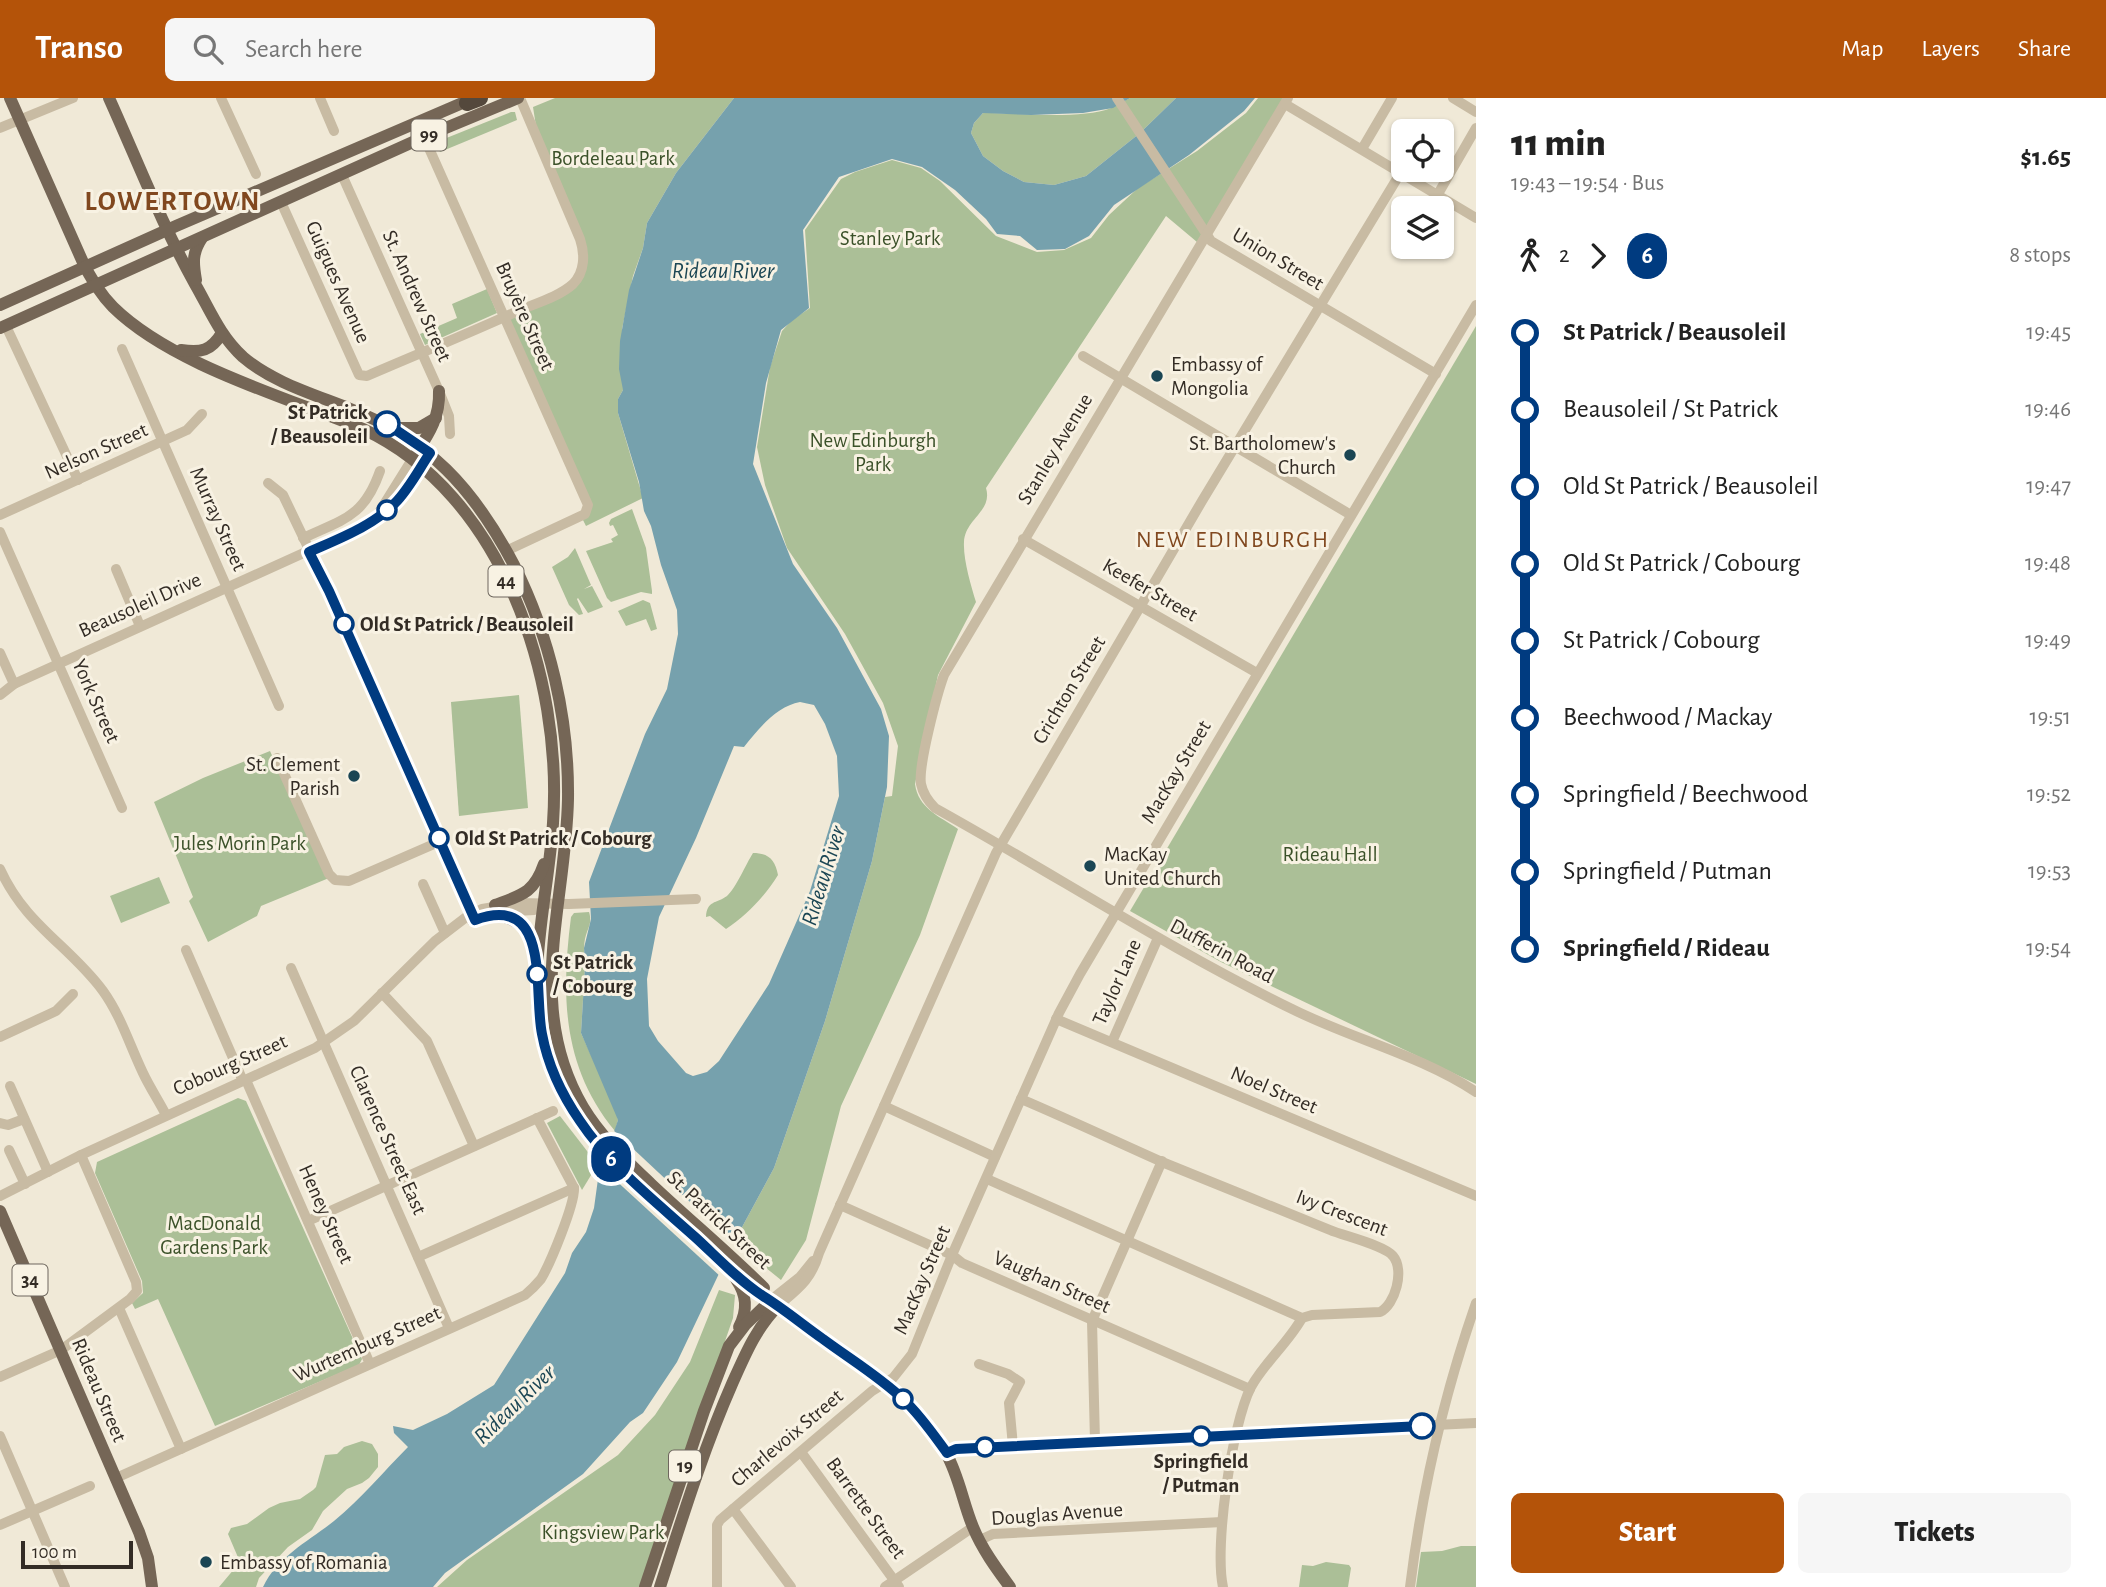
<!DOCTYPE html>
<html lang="en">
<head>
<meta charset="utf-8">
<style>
	body { margin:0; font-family:"Alegreya Sans",sans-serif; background:#f6f6f6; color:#222; height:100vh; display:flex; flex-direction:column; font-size:26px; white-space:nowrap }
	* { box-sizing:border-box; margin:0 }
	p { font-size:23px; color:#767676 }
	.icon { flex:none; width:38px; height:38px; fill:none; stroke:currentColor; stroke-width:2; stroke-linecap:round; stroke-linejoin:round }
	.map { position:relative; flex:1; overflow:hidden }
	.details { display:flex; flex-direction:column; background:#fff; width:630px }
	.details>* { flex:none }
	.badge { padding:0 14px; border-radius:23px; font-size:24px; line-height:46px }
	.tools { position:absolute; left:1391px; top:21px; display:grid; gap:14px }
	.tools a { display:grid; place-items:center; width:63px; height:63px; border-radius:10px; background:#fff; box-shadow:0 2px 5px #0004; font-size:35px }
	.scale { position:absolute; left:21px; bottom:18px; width:112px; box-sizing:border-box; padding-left:7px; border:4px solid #332c25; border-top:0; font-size:19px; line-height:24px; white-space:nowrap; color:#332c25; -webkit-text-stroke:5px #f8f2e3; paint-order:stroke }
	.map>.badge { position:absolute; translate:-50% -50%; box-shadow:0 0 0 4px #fff }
	.legs { display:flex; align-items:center; gap:10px; height:77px; padding:0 35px; font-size:23px }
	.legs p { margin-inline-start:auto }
	.overview { display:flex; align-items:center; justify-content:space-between; height:119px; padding:0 35px }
	h1 { font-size:38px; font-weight:800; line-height:52px }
	.button { display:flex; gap:14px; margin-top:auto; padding:14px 35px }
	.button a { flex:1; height:80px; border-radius:10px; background:#b45309; color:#fff; font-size:28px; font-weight:800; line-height:80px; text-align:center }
	.button a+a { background:#f6f6f6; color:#222 }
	ul { padding:0 35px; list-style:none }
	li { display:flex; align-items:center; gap:24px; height:77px; font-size:26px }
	li i { display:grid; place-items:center; width:10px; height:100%; margin:0 9px; background:currentColor }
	li i::after { content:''; width:18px; height:18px; margin:-9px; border:5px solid; border-radius:50%; background:#fff }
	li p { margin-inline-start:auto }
	li:first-child i { background:linear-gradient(#0000 50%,currentColor 0) }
	li:last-child i { background:linear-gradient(currentColor 50%,#0000 0) }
	header { display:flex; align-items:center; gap:42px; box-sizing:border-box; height:98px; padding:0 35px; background:#b45309; color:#fff }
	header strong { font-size:33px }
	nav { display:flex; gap:38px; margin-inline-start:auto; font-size:24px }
	.search { width:490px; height:63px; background:#f6f6f6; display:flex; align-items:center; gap:18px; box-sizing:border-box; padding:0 24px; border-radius:10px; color:#767676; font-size:26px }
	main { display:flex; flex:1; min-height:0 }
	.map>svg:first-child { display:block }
	.green { fill:#abbf97 }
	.water { fill:#76a1ad; fill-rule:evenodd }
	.pier { fill:#f0e9d7 }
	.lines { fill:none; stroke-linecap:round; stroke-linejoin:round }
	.minor { stroke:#c8bba3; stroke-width:10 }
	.major { stroke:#756656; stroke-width:12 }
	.highway { stroke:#54483c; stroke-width:16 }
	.line-1-casing { stroke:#fff; stroke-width:16 }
	.line-1 { stroke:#003b80; stroke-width:10 }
	.poi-dot { fill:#1b4654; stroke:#f8f2e3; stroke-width:2.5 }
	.stop-1-dot { fill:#fff; stroke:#003b80; stroke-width:3.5 }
	.labels { text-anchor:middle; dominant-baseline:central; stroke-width:6; stroke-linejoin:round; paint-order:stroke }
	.shield { fill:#f8f2e3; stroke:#6e675e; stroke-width:2 }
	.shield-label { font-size:19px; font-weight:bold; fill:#332c25 }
	.park-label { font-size:21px; fill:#3b5129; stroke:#f8f2e3 }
	.street-label { font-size:21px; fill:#332c25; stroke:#f8f2e3 }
	.poi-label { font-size:21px; fill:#332c25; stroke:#f8f2e3; text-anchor:start }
	.stop-label { font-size:21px; font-weight:bold; fill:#332c25; stroke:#f8f2e3; text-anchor:start }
	.water-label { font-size:23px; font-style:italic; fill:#1b4654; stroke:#f8f2e3 }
	.neighbourhood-label { font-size:23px; letter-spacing:2px; fill:#81481f; stroke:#f8f2e3 }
	.district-label { font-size:28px; font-weight:bold; letter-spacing:2px; fill:#81481f; stroke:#f8f2e3 }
</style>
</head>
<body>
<header>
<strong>Transo</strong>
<div class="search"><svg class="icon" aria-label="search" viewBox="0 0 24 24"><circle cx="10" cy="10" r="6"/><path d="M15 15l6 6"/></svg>Search here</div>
<nav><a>Map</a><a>Layers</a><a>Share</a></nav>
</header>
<main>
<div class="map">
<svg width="1476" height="1489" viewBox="0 0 1476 1489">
	<rect width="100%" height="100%" fill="#f0e9d7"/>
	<g class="green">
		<path d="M555,0h179l-58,75 -29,50 -4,25 -10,28 -11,53 1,61 -5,9v14l25,85 -57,28 -5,-10 6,-4 -82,-195 69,-34 10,-29 -46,-115 -5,-32z"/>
		<path d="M1130,0h46l-36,35 -54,43 -32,9 -30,-3 -21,-11 -20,-15 -12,-23 3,-10 9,-10c34,0 98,7 128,-5 6,-2 13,-7 19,-10z"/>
		<path d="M1258,0h26l-87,144 -31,-26 -180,272c7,23 -21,31 -22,54 -1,17 7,44 12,60l-38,73 -23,109c3,24 24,32 43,45l-38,106 -79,171 -35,134 -25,40 -47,-38 40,-74 51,-147 47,-160 13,-64 7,-1 6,-50 -15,-43 -38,-69 -58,-86 -22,-63 -8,-38 13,-80 12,-36 10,-11 18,-12 -5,-78 36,-51 14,-7 37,-12 29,8 19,13 56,55 41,16 27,-2 27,-12 18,-23 29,-27 59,-37 49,-38z"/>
		<path d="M511,14h4l2,8 -77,32 -4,-8 3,-3z"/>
		<path d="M487,191l10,24 -72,32 -5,-11 37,-16 -5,-14z"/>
		<path d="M1476,228v758l-255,-122 -91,-51z"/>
		<path d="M632,411l14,39 6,43v3l-11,-2 -30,10 -4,-4 -21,-47 27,-9 -2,-3 7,-4 -5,-10 -3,1 -1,-3 2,-4z"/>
		<path d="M575,450l16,37 -7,4 8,-3 11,21 -15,6 -10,-15 -1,1 6,15 -4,1 -10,-10 -17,-38 16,-10z"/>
		<path d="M643,502l7,3 7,26 -6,2 -5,-12 -20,7 -8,-15z"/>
		<path d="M519,597l9,113 -69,8 -8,-114z"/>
		<path d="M270,653l59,127 -68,28 -4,10 -49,26 -19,-41 4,-4 -39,-95 49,-24z"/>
		<path d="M753,755c16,0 22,7 25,22 -12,20 -32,41 -52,54l-16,-13 -4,1c1,-17 10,-13 21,-21 9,-8 19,-32 26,-43z"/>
		<path d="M159,779l11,26 -49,20 -11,-27z"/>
		<path d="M589,814c3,10 0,14 -3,23 -3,9 -2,22 -1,31l-4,67 36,80 1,7 -3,11c-53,-64 -54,-136 -44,-214l3,-4z"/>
		<path d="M238,1000l8,3 116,258 -3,6 -144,61 -57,-127 -23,10 -3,-6 11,-10 -1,-12 -47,-108 2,-11z"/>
		<path d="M560,1018l34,44 2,7 -14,23 -35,-67z"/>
		<path d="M719,1192l16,5 -2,23 -93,269h-203l30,-27 151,-105 37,-40 35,-53z"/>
		<path d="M362,1343l10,3 6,10v13l-9,11 -7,5 -15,6 -24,22 -11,19 -24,17 -29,31 -3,9h-37l21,-25 -12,-28 3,-6 16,-4 22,-16 11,-5 20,-4 13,-9 3,-3 9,-32 12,-1 7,-7z"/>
		<path d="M1461,1448h15v41h-60l5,-35 21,-1z"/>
		<path d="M1326,1464l23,3 2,3 -3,19h-49l3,-22 11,1z"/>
	</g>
	<path class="water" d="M734,0h396l-17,10 -30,5 -52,2 -48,-2 -9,10 -3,10 12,23 20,15 21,11 30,3 32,-9 54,-43 36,-35h79l-11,13 -55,44 -75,50 -25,31 -24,13 -28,1 -17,-14 -23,-2 -11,-15 -31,-29 -33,-23 -30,-8 -53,18 -36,53 6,78 -28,22 -15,53 -13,81 40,100 44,64 44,81 8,27 -2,51 -15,74 -47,160 -51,147 -40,74 -57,120 -34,51 -13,9 -47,52 -138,99 -12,14h-170c15,-31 46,-46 71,-66 27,-22 50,-50 74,-74l-14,-14 -1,-7 20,4 34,-16 47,-29 71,-112 7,-20 14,-21 8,-24 4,-29 20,-59 -37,-87 4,-67 -1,-18 7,-29 -2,-37 56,-148 22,-45 11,-55 -1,-24 -16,-45 -10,-39 -7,-15 -5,-29 -21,-69v-14l5,-9 -4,-21 1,-28 9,-51 14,-42 4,-25 29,-50zM800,604l14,3 11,19 12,32 2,40 -29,95 -41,93 -50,77 -12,11 -14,4 -7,-3 -28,-32 -9,-15 -2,-47 12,-62 37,-79 38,-92 10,1c14,-18 33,-41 56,-45z"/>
	<path class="pier" d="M612,1031l124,116 -15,32 -122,-112z"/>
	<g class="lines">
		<g class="minor">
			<path d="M221,0l35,76"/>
			<path d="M320,0l14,33"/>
			<path d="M1117,0l94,143 225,133"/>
			<path d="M1288,0l-344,577c-7,19 -26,91 -23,109 2,10 7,17 14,24 119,66 234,141 357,201 60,30 128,46 184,83"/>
			<path d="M1453,0l23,14"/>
			<path d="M1285,6l191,114"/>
			<path d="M0,30l73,-30"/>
			<path d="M424,39l164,368 -3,9 -79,37"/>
			<path d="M1362,51l30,-51"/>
			<path d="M342,77l97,216 10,25 1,18"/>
			<path d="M1438,96l38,-66"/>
			<path d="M281,104l78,173 8,1c51,-22 103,-43 153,-66 17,-7 40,-14 53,-26 12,-12 12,-30 7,-45l-60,-141"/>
			<path d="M6,228l72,154"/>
			<path d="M122,251l157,357"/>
			<path d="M1083,258l268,159"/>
			<path d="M268,385l15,12 46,96 147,329"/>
			<path d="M380,413l33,-53"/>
			<path d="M0,417l187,-85 15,-16"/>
			<path d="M0,434l122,276"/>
			<path d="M303,440c41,-19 61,-21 77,-67"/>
			<path d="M1023,441l234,134"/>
			<path d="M116,471l24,57"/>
			<path d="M0,555l14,31"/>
			<path d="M0,597l14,-11 347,-157 32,-22 28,-40"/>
			<path d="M277,660l52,116 6,6 14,1 92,-40"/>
			<path d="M0,771c26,57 69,76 103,122 18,25 27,55 40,82 7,15 16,28 23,42"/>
			<path d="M423,786l22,49"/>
			<path d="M472,823l29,-9 33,-2 10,-5"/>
			<path d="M186,852l57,131"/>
			<path d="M291,870l158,360"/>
			<path d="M382,895l45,48 47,105"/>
			<path d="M1056,921l420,177"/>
			<path d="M0,939l56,-26 17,-17"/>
			<path d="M1112,944l46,-104"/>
			<path d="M246,982l124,284"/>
			<path d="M10,988l38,86"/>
			<path d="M884,1008l111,51"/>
			<path d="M537,1020l37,70"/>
			<path d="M0,1025l8,2 16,-6"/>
			<path d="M9,1052l16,34"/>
			<path d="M987,1081l315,139 10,-3 68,-3c15,-7 25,-42 13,-56 -9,-11 -49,-20 -63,-26 -56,-23 -112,-45 -168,-68 -47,-21 -94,-43 -141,-63"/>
			<path d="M0,1098l81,-41 234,-107 39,-27 81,-80 30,-23 17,-9 36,-6 51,1 127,-5"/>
			<path d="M840,1107l112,50 10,8 288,126"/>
			<path d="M308,1123l245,-110"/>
			<path d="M418,1159l156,-69"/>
			<path d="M771,1202l29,-23 13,-16"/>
			<path d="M778,1208c21,-18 33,-26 41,-53l177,-400 206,-352 199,-329"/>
			<path d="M119,1210l62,141"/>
			<path d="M979,1266l29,10 12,8 -11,21 4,43"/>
			<path d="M0,1279l61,-27 69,-51 7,-8 -1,-9 -55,-127"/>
			<path d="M0,1338l65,151"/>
			<path d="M1095,1343l-3,-120 70,-160"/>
			<path d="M801,1354l98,135"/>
			<path d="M947,1355l9,-4 520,-26"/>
			<path d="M116,1380l409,-183c6,-5 11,-10 16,-16 9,-15 34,-75 33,-91"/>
			<path d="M733,1411l58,78"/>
			<path d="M0,1427l90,-39"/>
			<path d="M980,1442l13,-6 229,-12"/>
			<path d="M717,1489v-62l3,-5 152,-129 21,-13 19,-24 40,-99 107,-242 21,-39 396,-669"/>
			<path d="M885,1489l88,-60"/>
			<path d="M1223,1489c-9,-41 9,-163 28,-200 14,-25 37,-44 51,-69"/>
			<path d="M1410,1489c12,-97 34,-192 66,-284"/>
		</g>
		<g class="major">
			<path d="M10,0l75,169c8,14 16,28 28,40 59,58 173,90 250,122 140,65 200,250 190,394 -5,78 -30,157 -6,234 24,74 85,125 142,175 35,31 71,62 109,90 38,27 82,52 114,86 12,13 26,28 34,45 13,23 17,50 27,74 9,22 23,41 37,60"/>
			<path d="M109,0c28,62 53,127 86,186 15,26 25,52 48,73 29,25 70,37 105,51 81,31 126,81 166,157 36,72 55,153 54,234 -2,106 -44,208 15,308 18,30 43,53 68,77 37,35 77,68 113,104"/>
			<path d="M196,182c-3,-17 -4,-27 6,-42"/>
			<path d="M0,207l176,-79 298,-128"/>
			<path d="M0,230l424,-191 94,-39"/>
			<path d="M181,252c20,3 30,1 41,-17"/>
			<path d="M395,330h24l17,-10"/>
			<path d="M417,354c13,-20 23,-36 22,-61"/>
			<path d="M495,807c27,-10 39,-12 49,-41"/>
			<path d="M493,816c26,5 36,13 42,38"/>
			<path d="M0,1113l139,321 9,26 4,29"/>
			<path d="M736,1181c11,16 12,31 3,48"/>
			<path d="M645,1489l59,-176 25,-65 16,-21 26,-25"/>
			<path d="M660,1489c22,-68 43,-137 72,-203 13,-29 24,-56 46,-78"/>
		</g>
		<path class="highway" d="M467,5l13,-5"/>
	</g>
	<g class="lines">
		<defs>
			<path id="line-1" d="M387,326l43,29c-11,16 -21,36 -35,50 -22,23 -57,36 -86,49l20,39 146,329c77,-28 58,71 67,114 6,32 20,61 38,87 30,45 75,80 115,116 22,20 43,43 68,59 21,13 40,29 60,43 27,20 57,38 81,61 17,16 29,34 43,53l9,-4 466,-23"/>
		</defs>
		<use href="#line-1" class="line-1-casing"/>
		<use href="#line-1" class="line-1"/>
	</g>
	<g class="poi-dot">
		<circle cx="1157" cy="278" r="7"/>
		<circle cx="1350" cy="357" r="7"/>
		<circle cx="354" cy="678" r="7"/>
		<circle cx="1090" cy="768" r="7"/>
		<circle cx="206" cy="1464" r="7"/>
	</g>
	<g class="stop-1-dot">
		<circle cx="387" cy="326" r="12"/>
		<circle cx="387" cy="412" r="9"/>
		<circle cx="344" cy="526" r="9"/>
		<circle cx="439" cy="740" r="9"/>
		<circle cx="537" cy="876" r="9"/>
		<circle cx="903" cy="1301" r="9"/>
		<circle cx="1422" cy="1328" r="12"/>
		<circle cx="1201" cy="1338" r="9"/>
		<circle cx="985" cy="1349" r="9"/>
	</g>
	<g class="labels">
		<g class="shield">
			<rect x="411.5" y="21.5" width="35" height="31" rx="5"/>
			<rect x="488.5" y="467.5" width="35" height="31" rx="5"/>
			<rect x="12.5" y="1166.5" width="35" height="31" rx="5"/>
			<rect x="669" y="1352.5" width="32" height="31" rx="5"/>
		</g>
		<g class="shield-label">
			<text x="429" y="37">99</text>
			<text x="506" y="483">44</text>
			<text x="30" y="1182">34</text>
			<text x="685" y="1368">19</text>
		</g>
		<g class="park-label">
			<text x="613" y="60">Bordeleau Park</text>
			<text x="890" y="140">Stanley Park</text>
			<text x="873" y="342">New Edinburgh<tspan x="873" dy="24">Park</tspan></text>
			<text x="240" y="745">Jules Morin Park</text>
			<text x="1330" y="756">Rideau Hall</text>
			<text x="214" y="1125">MacDonald<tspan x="214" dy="24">Gardens Park</tspan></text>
			<text x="603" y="1434">Kingsview Park</text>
		</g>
		<g class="street-label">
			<text transform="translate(1278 161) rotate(31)">Union Street</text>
			<text transform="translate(338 184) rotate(66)">Guigues Avenue</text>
			<text transform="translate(417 198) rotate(66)">St. Andrew Street</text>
			<text transform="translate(525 218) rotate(66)">Bruyère Street</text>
			<text transform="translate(1055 351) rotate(-59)">Stanley Avenue</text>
			<text transform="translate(96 353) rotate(-24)">Nelson Street</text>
			<text transform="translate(218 421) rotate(66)">Murray Street</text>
			<text transform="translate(1150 492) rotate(30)">Keefer Street</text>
			<text transform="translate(140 507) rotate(-24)">Beausoleil Drive</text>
			<text transform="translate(1069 592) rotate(-59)">Crichton Street</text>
			<text transform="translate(96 603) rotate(66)">York Street</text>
			<text transform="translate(1176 674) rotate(-59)">MacKay Street</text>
			<text transform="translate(1222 853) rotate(28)">Dufferin Road</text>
			<text transform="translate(1117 884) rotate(-66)">Taylor Lane</text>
			<text transform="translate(230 967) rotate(-24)">Cobourg Street</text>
			<text transform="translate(1274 992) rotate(23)">Noel Street</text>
			<text transform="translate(388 1042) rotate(66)">Clarence Street East</text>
			<text transform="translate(1342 1115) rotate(21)">Ivy Crescent</text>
			<text transform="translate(326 1116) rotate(66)">Heney Street</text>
			<text transform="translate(719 1122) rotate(43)">St. Patrick Street</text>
			<text transform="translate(922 1182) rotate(-67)">MacKay Street</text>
			<text transform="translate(1052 1184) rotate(24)">Vaughan Street</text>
			<text transform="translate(367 1246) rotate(-24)">Wurtemburg Street</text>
			<text transform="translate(99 1292) rotate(67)">Rideau Street</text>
			<text transform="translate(787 1340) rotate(-40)">Charlevoix Street</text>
			<text transform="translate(866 1410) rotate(54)">Barrette Street</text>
			<text transform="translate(1057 1416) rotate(-4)">Douglas Avenue</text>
		</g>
		<g class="poi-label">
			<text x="1171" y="266">Embassy of<tspan x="1171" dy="24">Mongolia</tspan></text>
			<text x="1336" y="345" text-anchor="end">St. Bartholomew's<tspan x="1336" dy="24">Church</tspan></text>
			<text x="340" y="666" text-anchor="end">St. Clement<tspan x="340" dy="24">Parish</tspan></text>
			<text x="1104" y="756">MacKay<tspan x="1104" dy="24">United Church</tspan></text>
			<text x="220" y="1464">Embassy of Romania</text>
		</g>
		<g class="stop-label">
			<text x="368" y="314" text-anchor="end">St Patrick<tspan x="368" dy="24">/ Beausoleil</tspan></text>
			<text x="360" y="526">Old St Patrick / Beausoleil</text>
			<text x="455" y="740">Old St Patrick / Cobourg</text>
			<text x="553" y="864">St Patrick<tspan x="553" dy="24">/ Cobourg</tspan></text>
			<text x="1201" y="1363" text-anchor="middle">Springfield<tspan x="1201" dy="24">/ Putman</tspan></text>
		</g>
		<g class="water-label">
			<text x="723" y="173">Rideau River</text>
			<text transform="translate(824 778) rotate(-73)">Rideau River</text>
			<text transform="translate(515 1307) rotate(-44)">Rideau River</text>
		</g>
		<g class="neighbourhood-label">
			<text x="1233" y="442">NEW EDINBURGH</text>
		</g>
		<g class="district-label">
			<text x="173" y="104">LOWERTOWN</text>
		</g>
	</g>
</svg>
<div class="tools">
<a><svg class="icon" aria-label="locate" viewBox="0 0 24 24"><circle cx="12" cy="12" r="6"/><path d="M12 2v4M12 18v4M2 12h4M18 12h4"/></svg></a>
<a><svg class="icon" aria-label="layers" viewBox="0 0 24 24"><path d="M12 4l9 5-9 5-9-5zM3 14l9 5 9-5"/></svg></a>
</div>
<div class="scale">100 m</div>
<b class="badge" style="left:611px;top:1061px;background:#003b80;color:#fff">6</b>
</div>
<section class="details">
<div class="overview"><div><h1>11 min</h1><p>19:43 – 19:54 · Bus</p></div><b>$1.65</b></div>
<div class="legs"><svg class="icon" aria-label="walk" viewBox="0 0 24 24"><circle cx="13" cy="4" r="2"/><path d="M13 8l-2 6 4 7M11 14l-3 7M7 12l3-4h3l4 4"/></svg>2<svg class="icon" aria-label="forward" viewBox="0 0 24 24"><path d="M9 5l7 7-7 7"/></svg><b class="badge" style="background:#003b80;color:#fff">6</b><p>8 stops</p></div>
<ul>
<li><i style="color:#003b80"></i><b>St Patrick / Beausoleil</b><p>19:45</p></li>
<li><i style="color:#003b80"></i><span>Beausoleil / St Patrick</span><p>19:46</p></li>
<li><i style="color:#003b80"></i><span>Old St Patrick / Beausoleil</span><p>19:47</p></li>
<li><i style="color:#003b80"></i><span>Old St Patrick / Cobourg</span><p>19:48</p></li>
<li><i style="color:#003b80"></i><span>St Patrick / Cobourg</span><p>19:49</p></li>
<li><i style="color:#003b80"></i><span>Beechwood / Mackay</span><p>19:51</p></li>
<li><i style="color:#003b80"></i><span>Springfield / Beechwood</span><p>19:52</p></li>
<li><i style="color:#003b80"></i><span>Springfield / Putman</span><p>19:53</p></li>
<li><i style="color:#003b80"></i><b>Springfield / Rideau</b><p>19:54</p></li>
</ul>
<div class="button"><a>Start</a><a>Tickets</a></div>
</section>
</main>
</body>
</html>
